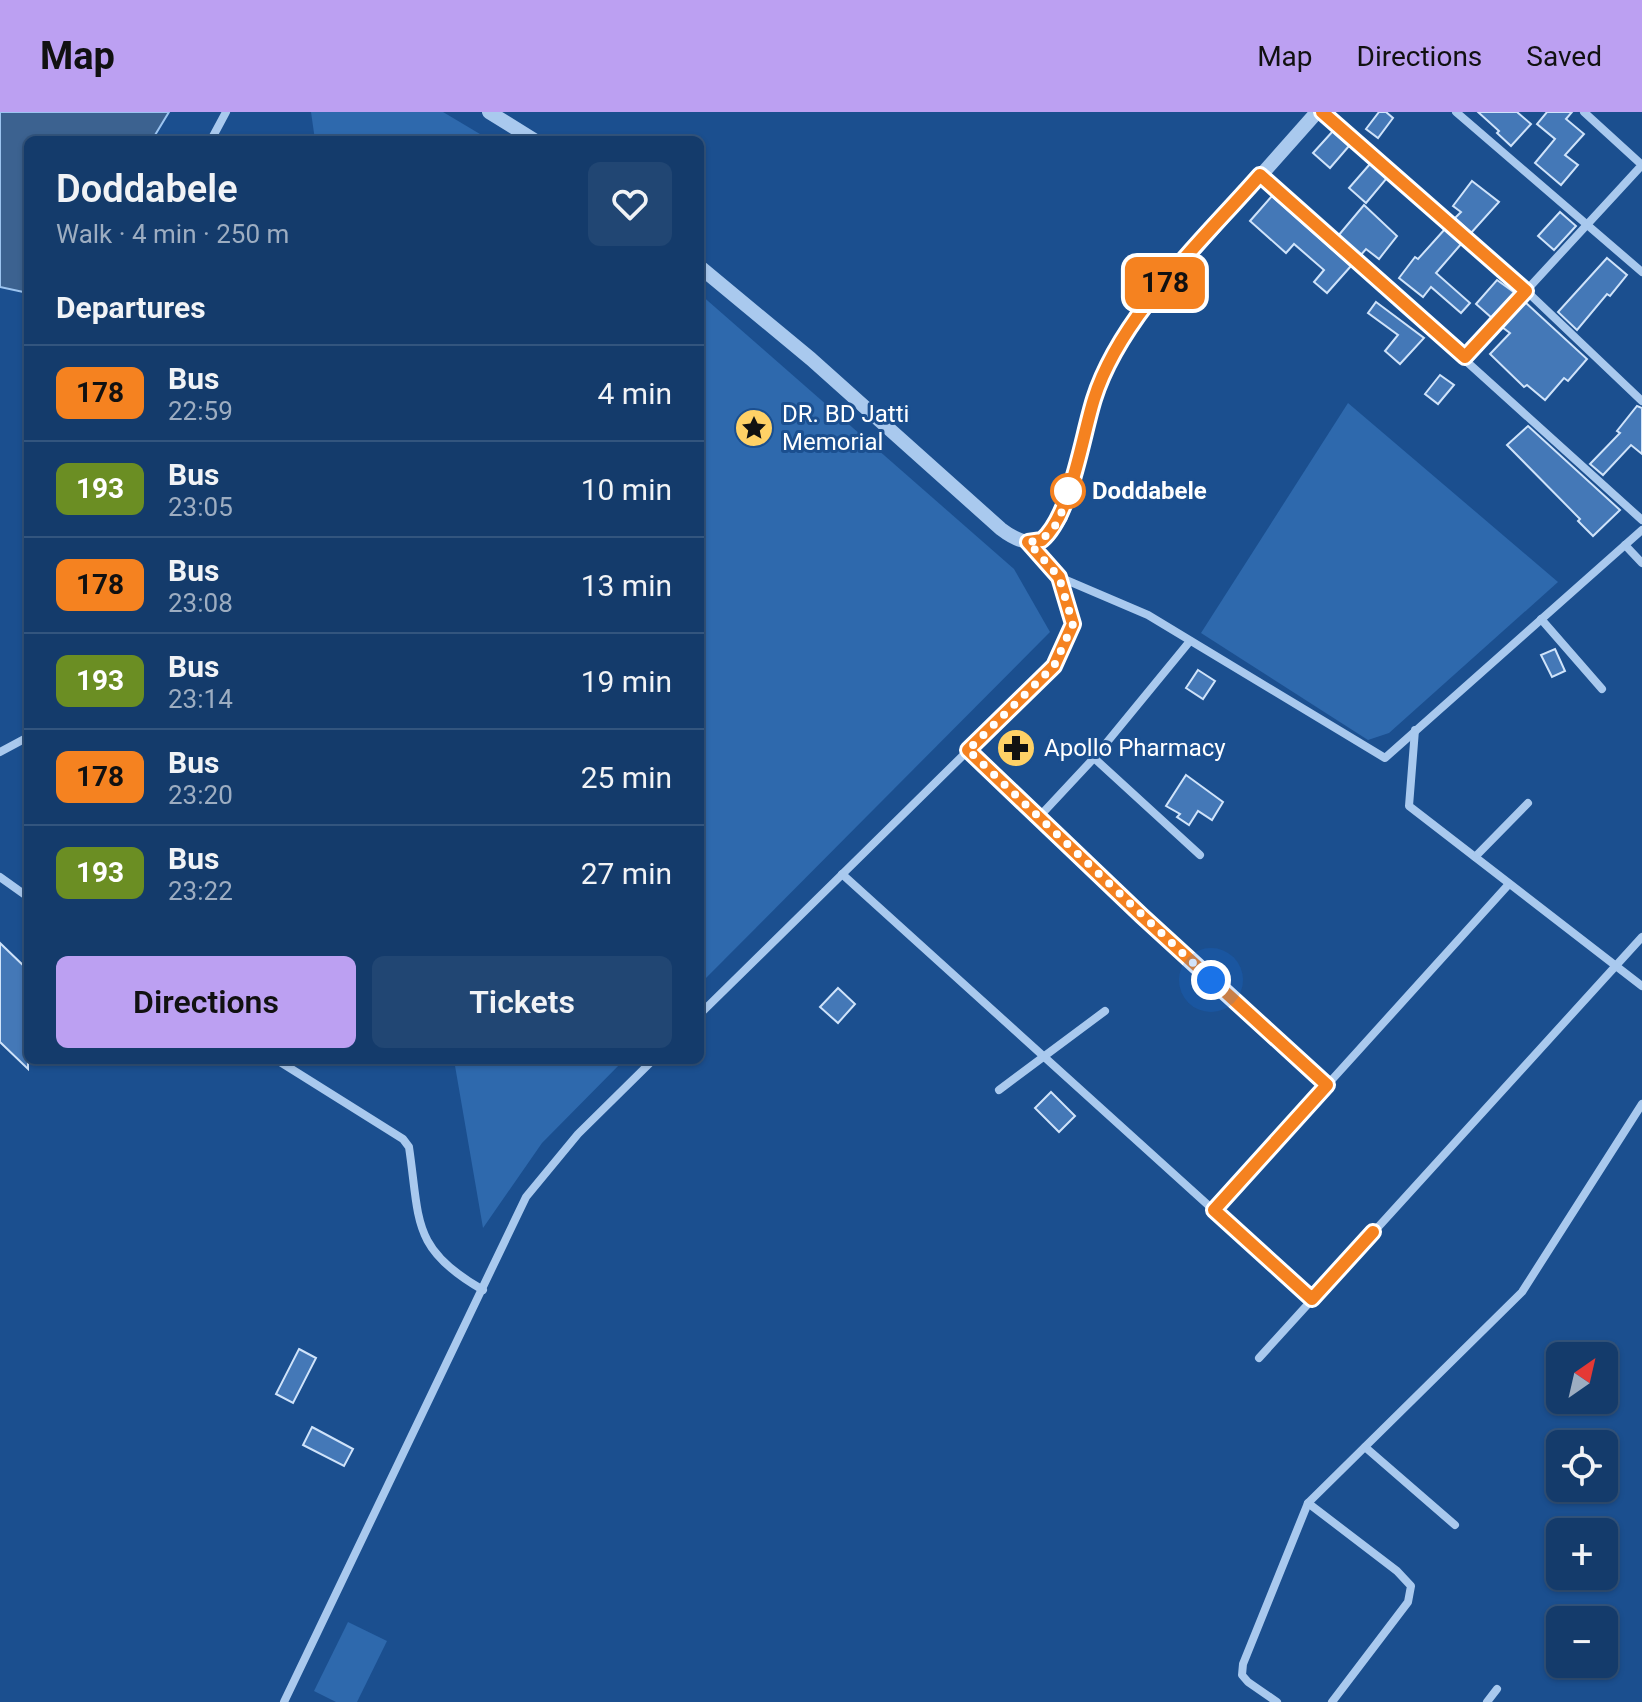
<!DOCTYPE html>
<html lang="en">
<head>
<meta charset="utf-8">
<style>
	body { margin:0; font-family:Roboto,sans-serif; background:#214673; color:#f1f3f6; height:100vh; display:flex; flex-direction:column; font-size:30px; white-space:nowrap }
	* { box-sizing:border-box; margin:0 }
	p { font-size:26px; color:#9dadc1 }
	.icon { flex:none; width:44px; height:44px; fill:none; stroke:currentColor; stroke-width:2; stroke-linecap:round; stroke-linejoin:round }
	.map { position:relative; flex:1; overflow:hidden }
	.side { position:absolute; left:24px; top:24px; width:680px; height:928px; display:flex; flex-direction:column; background:#143b6b; border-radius:12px; box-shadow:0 2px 6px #0004,0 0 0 2px #33557e }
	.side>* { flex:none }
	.badge { padding:0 16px; border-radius:12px; font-size:28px; line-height:52px }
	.needle { width:52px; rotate:34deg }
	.controls { position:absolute; left:1546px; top:1230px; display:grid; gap:16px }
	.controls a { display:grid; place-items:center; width:72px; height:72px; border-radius:12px; background:#143b6b; box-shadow:0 2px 6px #0004,0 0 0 2px #33557e; font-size:40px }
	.you { position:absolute; width:40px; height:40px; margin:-20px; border:6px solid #fff; border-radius:50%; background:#1a73e8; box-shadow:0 0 0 12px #1a73e833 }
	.map>.badge { position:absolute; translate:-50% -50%; box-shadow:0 0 0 4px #fff }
	h2 { padding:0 32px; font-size:30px; line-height:72px }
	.round { display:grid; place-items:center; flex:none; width:84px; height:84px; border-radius:12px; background:#214673 }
	.head { display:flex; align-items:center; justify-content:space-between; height:136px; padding:0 32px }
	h1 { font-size:38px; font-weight:600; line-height:60px }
	.primary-button { display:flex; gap:16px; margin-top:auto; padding:16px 32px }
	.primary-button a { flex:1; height:92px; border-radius:12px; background:#bca0f2; color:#111; font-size:32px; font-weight:600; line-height:92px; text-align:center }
	.primary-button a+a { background:#214673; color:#f1f3f6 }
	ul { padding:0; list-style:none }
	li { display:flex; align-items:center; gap:24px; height:96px; padding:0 32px; border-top:2px solid #33557e }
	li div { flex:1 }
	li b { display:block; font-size:30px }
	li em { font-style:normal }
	li .badge { min-width:88px; font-weight:700; text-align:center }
	header { display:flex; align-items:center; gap:48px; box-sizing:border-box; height:112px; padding:0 40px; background:#bca0f2; color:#111 }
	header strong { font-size:38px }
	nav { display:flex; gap:44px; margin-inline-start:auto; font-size:28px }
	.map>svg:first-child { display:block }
	.green { fill:#2e69ad }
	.water { fill:#3c6290; stroke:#9cc4f0; stroke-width:2 }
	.building { fill:#4478b7; stroke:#cfe3fa; stroke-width:2 }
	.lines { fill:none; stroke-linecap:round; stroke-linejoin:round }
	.minor { stroke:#a9c9ee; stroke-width:8 }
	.tertiary { stroke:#a9c9ee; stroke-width:14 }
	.line-casing { stroke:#fff; stroke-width:18 }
	.line { stroke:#f58220; stroke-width:12 }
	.walk { stroke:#fff; stroke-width:8; stroke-dasharray:0 14.4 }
	.stop-dot { fill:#fff; stroke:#f58220; stroke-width:4 }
	.labels { text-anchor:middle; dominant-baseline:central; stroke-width:6; stroke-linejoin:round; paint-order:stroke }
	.poi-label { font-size:24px; fill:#fff; stroke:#1b4f8f; text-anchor:start }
	.stop-label { font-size:24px; font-weight:bold; fill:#fff; stroke:#1b4f8f; text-anchor:start }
</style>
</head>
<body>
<header>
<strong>Map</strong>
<nav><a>Map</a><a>Directions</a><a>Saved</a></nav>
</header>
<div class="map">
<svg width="1642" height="1590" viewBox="0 0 1642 1590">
	<rect width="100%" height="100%" fill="#1b4f8f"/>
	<g class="green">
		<path d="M311,0h132l47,28h-175z"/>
		<path d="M700,182l314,275 36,63 -350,352z"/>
		<path d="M1348,291l210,179 -169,151 -21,7 -167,-107z"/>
		<path d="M454,948h170l-82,83 -59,85z"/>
		<path d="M348,1510l39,19 -30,61h-21l-22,-11z"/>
	</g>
	<path class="water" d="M0,0h169l-17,28h-124v153l-28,-6z"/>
	<g class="building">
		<path d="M1379,0h7l7,6 -15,20 -12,-9z"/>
		<path d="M1478,0h39l14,12 -20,22 -14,-13 2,-2z"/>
		<path d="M1547,0h25l-6,7 18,15 -19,21 13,10 -17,20 -26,-22 20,-24 -18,-15z"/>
		<path d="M1333,19l16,15 -19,22 -17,-15z"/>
		<path d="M1370,52l17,14 -21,25 -17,-15z"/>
		<path d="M1472,69l27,21 -28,31 -16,-15 6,-6 -8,-6z"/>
		<path d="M1272,84l79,70 -24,27 -13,-11 10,-12 -30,-26 -8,9 -36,-32z"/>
		<path d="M1364,93l33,31 -18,23 -13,-10 -6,7 -22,-20z"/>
		<path d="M1560,100l16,14 -22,24 -16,-14z"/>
		<path d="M1445,117l17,14 -26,30 34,30 -9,10 -30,-26 -8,10 -24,-19 16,-21 3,2z"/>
		<path d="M1607,146l20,17 -17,21 -3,-2 -30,36 -19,-18z"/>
		<path d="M1497,168l18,13 -23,25 -16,-14z"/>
		<path d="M1376,190l48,36 -24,26 -15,-13 13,-16 -30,-22z"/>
		<path d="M1525,190l62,57 -19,22 -4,-3 -19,22 -18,-15 -3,2 -34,-33 20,-21 -8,-6z"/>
		<path d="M1440,263l14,10 -16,19 -13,-10z"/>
		<path d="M1637,294l5,2v46l-11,-9 -28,30 -13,-11 30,-31 -3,-2z"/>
		<path d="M1528,314l92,84 -27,26 -15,-15 2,-2 -73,-74z"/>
		<path d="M1555,537l10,22 -13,6 -11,-22z"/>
		<path d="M1198,558l17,11 -12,18 -17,-11z"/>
		<path d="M1186,663l37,27 -11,18 -14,-9 -9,14 -12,-8 3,-3 -14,-8z"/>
		<path d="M0,831l28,27v99l-28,-27z"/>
		<path d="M838,876l17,16 -17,19 -18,-16z"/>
		<path d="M1051,980l24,24 -16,16 -24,-24z"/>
		<path d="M299,1237l17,9 -23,45 -17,-9z"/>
		<path d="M312,1315l41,22 -9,17 -41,-21z"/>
	</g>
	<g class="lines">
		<g class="minor">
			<path d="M1322,0l198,173 122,116"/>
			<path d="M1456,0l186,160"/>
			<path d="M211,28l15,-28"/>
			<path d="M1260,63l382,345"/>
			<path d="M1465,245l177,-192 -58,-53"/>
			<path d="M1625,433l17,18"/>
			<path d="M1059,465l89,38 237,143 257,-228"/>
			<path d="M1541,507l61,70"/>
			<path d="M1415,618l-6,76 233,180"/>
			<path d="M968,638l174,166 185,169"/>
			<path d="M0,640l28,-15"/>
			<path d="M1094,646l106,97"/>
			<path d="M1038,706l56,-60 96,-117"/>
			<path d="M1475,745l53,-54"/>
			<path d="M842,762l470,425"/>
			<path d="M0,765l28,20"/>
			<path d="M700,902l354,-348 19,-42 -14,-47 -31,-34"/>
			<path d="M277,948l126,79 6,8c11,74 2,102 74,143"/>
			<path d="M999,978l106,-79"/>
			<path d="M1214,1098l295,-326"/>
			<path d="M1259,1246l383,-421"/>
			<path d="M1365,1335l90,78"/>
			<path d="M1308,1391l89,68 14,15 -3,16 -76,100"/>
			<path d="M284,1590l242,-505 52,-63 75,-74"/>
			<path d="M1277,1590l-29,-20 -6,-7 1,-11 65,-161 214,-211 120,-188"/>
			<path d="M1487,1590l10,-13"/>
		</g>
		<g class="tertiary">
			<path d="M489,0l45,28"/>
			<path d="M700,155l111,92 190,170c26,20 42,17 60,-12l34,-119 16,-40 14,-23 29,-39 163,-184"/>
		</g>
	</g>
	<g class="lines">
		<defs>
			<path id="line" d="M1322,0l204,179 -61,66 -205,-182c-57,65 -140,141 -166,224 -12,38 -23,116 -52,141l-14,2 31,35 14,47 -19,42 -86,84 174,166 185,169 -113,125 98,89 61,-67"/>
		</defs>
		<use href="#line" class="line-casing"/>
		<use href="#line" class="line"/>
		<path class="walk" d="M1068,379l1,-3c-7,23 -12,52 -41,54l31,35 14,47 -19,42 -86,84 243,230"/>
	</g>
	<defs>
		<symbol id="sight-disc" viewBox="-11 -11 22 22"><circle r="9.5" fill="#ffd166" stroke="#1b4f8f"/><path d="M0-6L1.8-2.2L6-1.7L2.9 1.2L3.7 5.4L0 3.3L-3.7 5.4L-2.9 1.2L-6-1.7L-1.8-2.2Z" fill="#111"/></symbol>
		<symbol id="pharmacy-disc" viewBox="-11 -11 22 22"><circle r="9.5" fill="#ffd166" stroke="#1b4f8f"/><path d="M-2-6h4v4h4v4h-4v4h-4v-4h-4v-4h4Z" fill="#111"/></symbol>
	</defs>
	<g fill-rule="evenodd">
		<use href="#sight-disc" x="732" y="294" width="44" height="44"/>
		<use href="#pharmacy-disc" x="994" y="614" width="44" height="44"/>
	</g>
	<circle class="stop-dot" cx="1068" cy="379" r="16"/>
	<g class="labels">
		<g class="poi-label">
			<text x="782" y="302">DR. BD Jatti<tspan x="782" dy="28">Memorial</tspan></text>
			<text x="1044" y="636">Apollo Pharmacy</text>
		</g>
		<g class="stop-label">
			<text x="1092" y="379">Doddabele</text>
		</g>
	</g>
</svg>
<div class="controls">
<a><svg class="needle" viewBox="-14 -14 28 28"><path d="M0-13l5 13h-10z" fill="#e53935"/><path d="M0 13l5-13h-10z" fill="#9dadc1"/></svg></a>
<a><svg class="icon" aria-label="locate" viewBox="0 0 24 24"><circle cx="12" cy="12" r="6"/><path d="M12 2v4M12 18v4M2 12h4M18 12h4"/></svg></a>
<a>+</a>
<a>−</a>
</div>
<div class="you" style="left:1211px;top:868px"></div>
<b class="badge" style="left:1165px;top:171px;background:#f58220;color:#111">178</b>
<section class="side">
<div class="head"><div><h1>Doddabele</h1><p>Walk · 4 min · 250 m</p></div><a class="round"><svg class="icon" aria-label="heart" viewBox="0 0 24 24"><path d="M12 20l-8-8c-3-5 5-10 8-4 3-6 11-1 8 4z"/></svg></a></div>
<h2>Departures</h2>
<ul>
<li><span class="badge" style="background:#f58220;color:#111">178</span><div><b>Bus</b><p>22:59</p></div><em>4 min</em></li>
<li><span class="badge" style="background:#6b8e23;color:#fff">193</span><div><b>Bus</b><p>23:05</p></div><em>10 min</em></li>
<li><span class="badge" style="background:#f58220;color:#111">178</span><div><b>Bus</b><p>23:08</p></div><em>13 min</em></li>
<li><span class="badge" style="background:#6b8e23;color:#fff">193</span><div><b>Bus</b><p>23:14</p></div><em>19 min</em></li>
<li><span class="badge" style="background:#f58220;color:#111">178</span><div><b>Bus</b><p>23:20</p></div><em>25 min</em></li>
<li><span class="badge" style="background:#6b8e23;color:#fff">193</span><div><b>Bus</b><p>23:22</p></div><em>27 min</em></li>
</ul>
<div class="primary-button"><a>Directions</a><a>Tickets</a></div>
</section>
</div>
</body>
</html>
